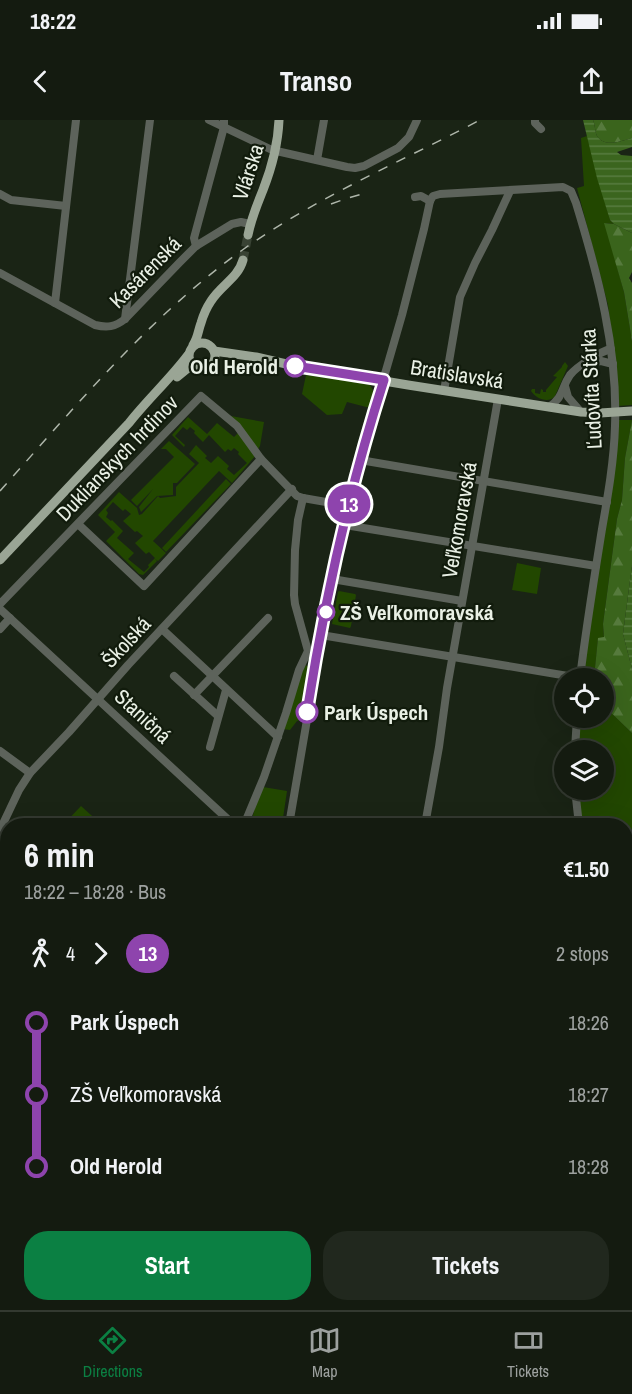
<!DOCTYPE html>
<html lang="en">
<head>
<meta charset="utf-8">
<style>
	body { margin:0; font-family:"Archivo Narrow",sans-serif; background:#21281e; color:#f1f3f6; height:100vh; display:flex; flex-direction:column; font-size:22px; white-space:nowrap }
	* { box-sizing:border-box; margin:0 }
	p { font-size:20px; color:#9da19f }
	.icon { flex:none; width:33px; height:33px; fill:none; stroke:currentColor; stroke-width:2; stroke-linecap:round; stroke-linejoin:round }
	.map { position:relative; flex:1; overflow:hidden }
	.side { position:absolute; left:0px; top:698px; width:633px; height:494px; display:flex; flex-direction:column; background:#141b10; border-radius:24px 24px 0 0; box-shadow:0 6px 24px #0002,0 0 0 2px #333930 }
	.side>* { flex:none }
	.badge { padding:0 12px; border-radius:20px; font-size:21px; line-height:39px }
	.controls { position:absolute; left:554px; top:548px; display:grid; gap:12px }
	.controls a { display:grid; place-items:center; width:60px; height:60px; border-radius:50%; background:#141b10; box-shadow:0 6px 24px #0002,0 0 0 2px #333930; font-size:30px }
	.map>.badge { position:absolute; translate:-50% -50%; box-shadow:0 0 0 3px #fff }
	.legs { display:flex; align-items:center; gap:9px; height:66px; padding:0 24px; font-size:20px }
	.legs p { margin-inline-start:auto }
	.overview { display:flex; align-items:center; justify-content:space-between; height:102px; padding:0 24px }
	h1 { font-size:33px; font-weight:800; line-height:45px }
	.primary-button { display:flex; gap:12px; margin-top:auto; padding:12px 24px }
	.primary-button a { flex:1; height:69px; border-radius:24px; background:#0b8043; color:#fff; font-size:24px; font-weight:800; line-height:69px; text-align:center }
	.primary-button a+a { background:#21281e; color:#f1f3f6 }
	ul { padding:0 24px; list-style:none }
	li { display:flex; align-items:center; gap:21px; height:72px; font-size:22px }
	li i { display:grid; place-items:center; width:9px; height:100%; margin:0 8px; background:currentColor }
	li i::after { content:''; width:15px; height:15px; margin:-8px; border:4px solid; border-radius:50%; background:#141b10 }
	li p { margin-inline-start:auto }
	li:first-child i { background:linear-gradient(#0000 50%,currentColor 0) }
	li:last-child i { background:linear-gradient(currentColor 50%,#0000 0) }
	.status { display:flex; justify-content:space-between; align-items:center; height:42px; padding:0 30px; background:#141b10; direction:ltr }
	.status svg { height:16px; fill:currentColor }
	header { display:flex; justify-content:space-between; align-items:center; height:78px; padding:0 24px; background:#141b10; font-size:27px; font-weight:800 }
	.tabs { display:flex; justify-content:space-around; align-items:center; height:84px; border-top:2px solid #333930; background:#141b10; font-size:16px; color:#9da19f }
	.tabs a { display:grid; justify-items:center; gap:3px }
	.tabs .selected { color:#0b8043 }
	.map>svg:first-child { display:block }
	.green { fill:#224700; fill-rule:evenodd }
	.forest { fill:url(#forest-firs) }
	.water { fill:url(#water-rules) }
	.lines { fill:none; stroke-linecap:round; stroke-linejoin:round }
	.major-tunnel { stroke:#394334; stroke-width:9; stroke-dasharray:9 4.5; stroke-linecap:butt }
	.minor { stroke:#5d635b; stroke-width:8 }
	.major { stroke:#9aa595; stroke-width:9 }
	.rail { stroke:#aeb6aa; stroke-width:1.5; stroke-dasharray:10 10; stroke-linecap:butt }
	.line-1-casing { stroke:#fff; stroke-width:14 }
	.line-1 { stroke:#8e44ad; stroke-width:9 }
	.stop-1-dot { fill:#fff; stroke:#8e44ad; stroke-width:3 }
	.labels { text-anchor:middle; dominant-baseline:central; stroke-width:4.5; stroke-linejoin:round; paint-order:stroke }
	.street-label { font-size:21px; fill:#e9f0e5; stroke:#111b0c }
	.stop-label { font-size:21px; font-weight:bold; fill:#e9f0e5; stroke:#111b0c; text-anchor:start }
</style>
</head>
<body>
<div class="status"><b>18:22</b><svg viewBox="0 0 49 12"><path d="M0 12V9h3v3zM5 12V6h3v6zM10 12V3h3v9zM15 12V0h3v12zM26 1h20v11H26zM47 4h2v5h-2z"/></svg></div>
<header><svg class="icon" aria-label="back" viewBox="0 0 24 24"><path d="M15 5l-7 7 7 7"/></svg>Transo<svg class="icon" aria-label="share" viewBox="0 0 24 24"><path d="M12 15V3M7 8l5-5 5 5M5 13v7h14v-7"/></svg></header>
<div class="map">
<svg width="632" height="1190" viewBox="0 0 632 1190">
	<defs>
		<pattern id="forest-firs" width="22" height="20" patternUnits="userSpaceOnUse" patternTransform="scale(1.5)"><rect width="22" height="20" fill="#3a641c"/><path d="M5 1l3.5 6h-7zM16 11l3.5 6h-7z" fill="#567a3d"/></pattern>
		<pattern id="water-rules" width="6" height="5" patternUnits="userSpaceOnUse" patternTransform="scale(1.5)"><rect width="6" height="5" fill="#3b651e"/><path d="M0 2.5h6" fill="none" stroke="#577b3f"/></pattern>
	</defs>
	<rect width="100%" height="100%" fill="#1a2415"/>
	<g class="green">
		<path d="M587,16l23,84 4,4 -9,-1 19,69 8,49v64l-14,1 -1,-24 -9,-77 -31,-117 7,-2 -3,-48z"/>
		<path d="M565,242l3,4 -13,30c-6,8 -19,3 -24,-5l1,-2h3v4l5,1 1,-5 2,1v2h3v-2l11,-13 -4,-1 9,-9v-1z"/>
		<path d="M306,255l63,9c7,7 4,15 1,24l-23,-6 -5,12 -15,1 -25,-21z"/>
		<path d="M199,272l32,24 33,6 -4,24 -3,5 -27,-35z"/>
		<path d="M188,297l19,17 10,-11 17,14 5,-5 17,23 -24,28 -13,-12 -66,70 13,12 -8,8 -3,-2 2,2 -14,14 -4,-1 -33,-33 9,-9 -17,-17 21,-23 18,16 2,7 3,-1 16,-18 2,2 16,-2v-9l23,-24 -10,-9 7,-9 11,11 -2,2 6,5 7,-7 11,10 -2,3 7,6 13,-12 -9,-9 1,-2 -5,-4 -3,3 -3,-2 -3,3 -16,-17 -6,7 -9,-9 1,-2 -5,-4 -3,3 -4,-3 -8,9 10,9 -1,2 -12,-12zM113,382l10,9 2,-2 6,5 -8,7 12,11 2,-1 6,5 -8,7 11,11 3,-2 6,6 -7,7 1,2 -5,5 -16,-13 6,-6 -17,-15 6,-7 -11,-11 -1,1 -5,-4 2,-4 -2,-3z"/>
		<path d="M618,300h14l-7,38 -3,42 -5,19 -14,105 1,14 -6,1 -4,39h-10l3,-32z"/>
		<path d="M169,321l26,23 -18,19h-4v12l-16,1 -16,16 -2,-5 14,-18 -16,17 -6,-6 43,-43 -8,-8h-5z"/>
		<path d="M226,359l5,5 -65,68 -4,-4z"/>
		<path d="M517,443l24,5 -4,26 -25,-4z"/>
		<path d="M339,471l16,3 1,1 -5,31 -1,2 -18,-4 6,-32z"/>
		<path d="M305,545l4,2 -9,53 -3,1 -7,9 -7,-1 19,-61z"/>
		<path d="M603,585l29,28v288l-6,-28v-168h-44l-4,-36h25v-39h-25l2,-33h23z"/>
		<path d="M263,667l24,4 -5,34h-32l4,-13 -1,-2z"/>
		<path d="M81,686l20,18 -1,1h-37z"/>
	</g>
	<g class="forest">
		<path d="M593,0h39v18c-11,3 -27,10 -35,-2 -2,-4 -2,-12 -4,-16z"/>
		<path d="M604,103l10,1 18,9v39l-3,6 3,5v58l-8,-49z"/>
		<path d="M632,300v145l-9,69 9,35v64l-29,-28v-27h-9l4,-40 6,-1 -1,-13 14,-105 5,-19 3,-42z"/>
	</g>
	<g class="water">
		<path d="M583,0h10c2,4 2,12 4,16 8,12 24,5 35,2v9l-15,5 4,3 11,1v77l-18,-9 -4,-4 -13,-42z"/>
		<path d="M632,445v104l-9,-35z"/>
	</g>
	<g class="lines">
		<path class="major-tunnel" d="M243,140l5,-25"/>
		<g class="minor">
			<path d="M209,0l63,30 75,17 8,1 9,-2 34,-18 11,-11 8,-17"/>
			<path d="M535,0v3l6,6"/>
			<path d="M317,40l7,-40"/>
			<path d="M0,74l11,6 55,6"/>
			<path d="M415,77l6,-1 9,5"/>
			<path d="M430,81l3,-5 7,-2 123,-7 8,4 5,12c22,72 42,146 39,223 -1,35 -7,69 -13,103 -8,50 -16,99 -22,149"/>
			<path d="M196,126l-2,-8 30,-111v-7"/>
			<path d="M0,153l95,52c12,3 20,2 30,-6l55,-57 16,-16 36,-22 9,-2 9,2"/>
			<path d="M55,183l21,-183"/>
			<path d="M125,199l25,-199"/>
			<path d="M587,242l14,-1 12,3"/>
			<path d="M565,266l3,11 13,15"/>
			<path d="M444,271l16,-94 15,-34 17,-33 18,-39"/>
			<path d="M549,287c15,-10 12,-19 21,-32 6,-8 31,-24 41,-26"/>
			<path d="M360,340l247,42"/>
			<path d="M78,404l66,62 117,-127"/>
			<path d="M345,405l251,41"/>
			<path d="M332,459l130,22"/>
			<path d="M0,484c67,-69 134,-139 201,-208l36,30 24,33 36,37 6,2 46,8"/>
			<path d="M0,489l234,216"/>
			<path d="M0,509l10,-11"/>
			<path d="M162,509l116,108"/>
			<path d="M321,515l11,-56 28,-119 42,-145 22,-86 6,-28"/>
			<path d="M321,515l259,43"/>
			<path d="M174,556l44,40"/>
			<path d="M194,575l74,-77"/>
			<path d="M210,627l16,-57"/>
			<path d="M575,630l2,-33"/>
			<path d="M0,631l30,22"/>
			<path d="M575,669l4,36"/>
			<path d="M244,705l20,-48 22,-64 13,-43 9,-19 -13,-47 -1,-9 1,-45 3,-30 5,-22"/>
			<path d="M289,705l33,-193"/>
			<path d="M425,705l14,-78 8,-59 51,-289"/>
			<path d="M0,710l19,-40 11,-17 39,-41 59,-67 164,-176"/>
			<path d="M0,878l8,1"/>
			<path d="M626,884l6,27"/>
			<path d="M0,948l8,1"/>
			<path d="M0,987l8,1"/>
			<path d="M0,1061l8,1"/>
			<path d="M0,1120h8"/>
			<path d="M626,1154l6,2"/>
			<path d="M0,1179h8"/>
			<path d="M547,1187l14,3"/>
			<path d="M34,1190l2,-6"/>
			<path d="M207,1190l2,-6"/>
		</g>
		<g class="major">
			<path d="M248,115c3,-16 9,-30 15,-45 9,-23 15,-46 16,-70"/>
			<circle cx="202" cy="236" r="13"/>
			<path d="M193,225c5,-7 5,-14 8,-22 2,-7 6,-16 10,-22 10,-16 27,-23 32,-41"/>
			<path d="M214,231l42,6 39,9 113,19 173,27 19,1 32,-2"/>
			<path d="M177,257l11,-9h8"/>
			<path d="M0,440l129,-137c19,-24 41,-44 59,-68"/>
		</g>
		<g class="rail">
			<path d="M331,84l14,-5 24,-7"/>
			<path d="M0,371c75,-84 148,-173 241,-240 74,-53 159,-89 239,-131"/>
		</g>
	</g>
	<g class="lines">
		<defs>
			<path id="line-1" d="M295,246l89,14c-36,112 -60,224 -77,332"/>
		</defs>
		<use href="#line-1" class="line-1-casing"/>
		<use href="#line-1" class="line-1"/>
	</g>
	<g class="stop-1-dot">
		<circle cx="295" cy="246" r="10"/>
		<circle cx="326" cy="492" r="8"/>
		<circle cx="307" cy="592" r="10"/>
	</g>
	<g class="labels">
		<g class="street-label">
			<text transform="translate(248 52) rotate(-72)">Vlárska</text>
			<text transform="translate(145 152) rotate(-45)">Kasárenská</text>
			<text transform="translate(457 254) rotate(9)">Bratislavská</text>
			<text transform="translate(591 269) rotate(-93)">Ľudovíta Stárka</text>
			<text transform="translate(117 338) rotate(-46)">Duklianskych hrdinov</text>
			<text transform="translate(459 400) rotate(-80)">Veľkomoravská</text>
			<text transform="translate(126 522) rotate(-47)">Školská</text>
			<text transform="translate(143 596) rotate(43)">Staničná</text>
		</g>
		<g class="stop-label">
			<text x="278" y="246" text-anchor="end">Old Herold</text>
			<text x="340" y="492">ZŠ Veľkomoravská</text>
			<text x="324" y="592">Park Úspech</text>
		</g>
	</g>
</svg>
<div class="controls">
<a><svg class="icon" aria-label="locate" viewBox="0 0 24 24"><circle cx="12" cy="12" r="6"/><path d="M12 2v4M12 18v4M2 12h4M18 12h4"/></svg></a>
<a><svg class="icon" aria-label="layers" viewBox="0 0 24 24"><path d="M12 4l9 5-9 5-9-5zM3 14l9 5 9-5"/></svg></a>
</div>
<b class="badge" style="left:349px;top:384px;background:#8e44ad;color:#fff">13</b>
<section class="side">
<div class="overview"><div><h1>6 min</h1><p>18:22 – 18:28 · Bus</p></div><b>€1.50</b></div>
<div class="legs"><svg class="icon" aria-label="walk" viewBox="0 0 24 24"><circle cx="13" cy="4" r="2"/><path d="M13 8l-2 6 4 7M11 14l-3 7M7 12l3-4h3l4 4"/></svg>4<svg class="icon" aria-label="forward" viewBox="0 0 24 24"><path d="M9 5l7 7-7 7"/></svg><b class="badge" style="background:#8e44ad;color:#fff">13</b><p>2 stops</p></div>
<ul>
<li><i style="color:#8e44ad"></i><b>Park Úspech</b><p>18:26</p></li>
<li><i style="color:#8e44ad"></i><span>ZŠ Veľkomoravská</span><p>18:27</p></li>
<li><i style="color:#8e44ad"></i><b>Old Herold</b><p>18:28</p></li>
</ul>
<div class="primary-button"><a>Start</a><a>Tickets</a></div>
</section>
</div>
<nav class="tabs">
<a class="selected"><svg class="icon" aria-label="directions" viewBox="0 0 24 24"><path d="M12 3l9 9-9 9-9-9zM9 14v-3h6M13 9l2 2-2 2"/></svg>Directions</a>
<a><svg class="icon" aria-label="map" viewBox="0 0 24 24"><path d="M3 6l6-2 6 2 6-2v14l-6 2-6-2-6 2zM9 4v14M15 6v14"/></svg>Map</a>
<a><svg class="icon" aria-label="tickets" viewBox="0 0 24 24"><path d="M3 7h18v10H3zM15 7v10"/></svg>Tickets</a>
</nav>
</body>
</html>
